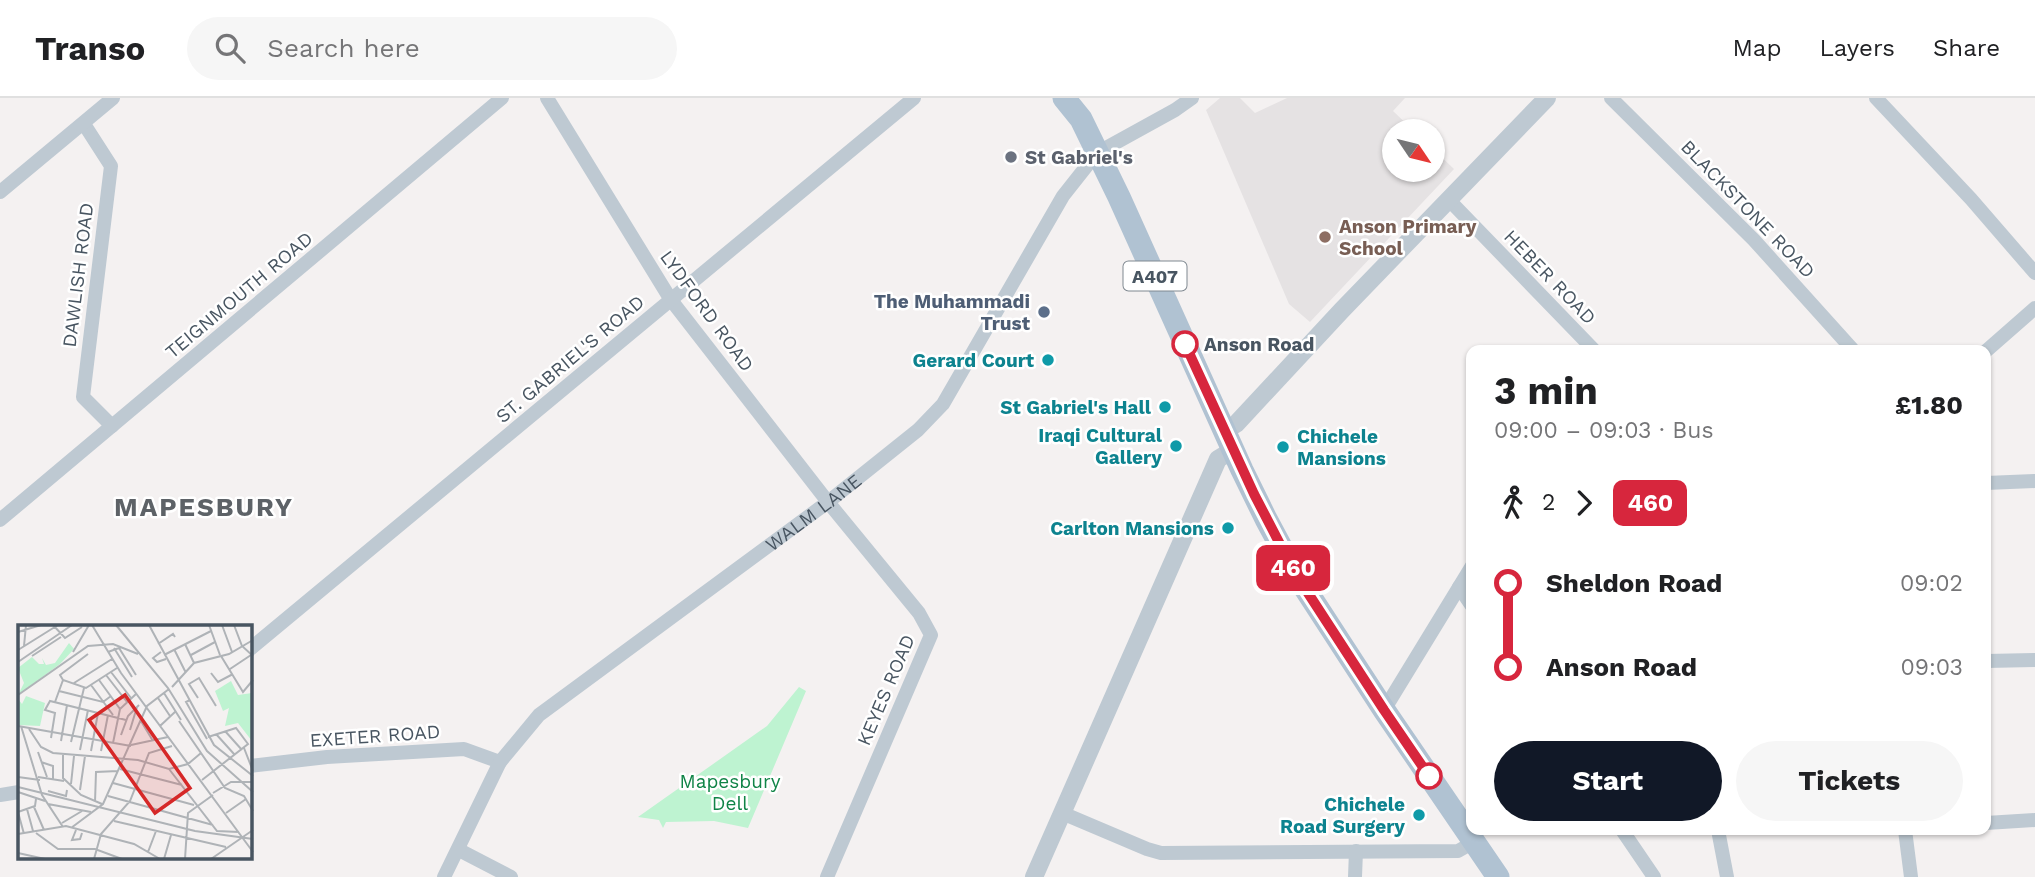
<!DOCTYPE html>
<html lang="en">
<head>
<meta charset="utf-8">
<style>
	body { margin:0; font-family:"Work Sans",sans-serif; background:#f6f6f6; color:#202124; height:100vh; display:flex; flex-direction:column; font-size:26px; white-space:nowrap }
	* { box-sizing:border-box; margin:0 }
	p { font-size:23px; color:#757577 }
	.icon { flex:none; width:38px; height:38px; fill:none; stroke:currentColor; stroke-width:2; stroke-linecap:round; stroke-linejoin:round }
	.map { position:relative; flex:1; overflow:hidden }
	.details { position:absolute; left:1466px; top:247px; width:525px; height:490px; display:flex; flex-direction:column; background:#fff; border-radius:14px; box-shadow:0 2px 5px #0004 }
	.details>* { flex:none }
	.badge { padding:0 14px; border-radius:10px; font-size:24px; line-height:46px }
	.needle { width:46px; rotate:125deg }
	.tools { position:absolute; left:1382px; top:21px; display:grid; gap:14px }
	.tools a { display:grid; place-items:center; width:63px; height:63px; border-radius:50%; background:#fff; box-shadow:0 2px 5px #0004; font-size:35px }
	.map>.badge { position:absolute; translate:-50% -50%; box-shadow:0 0 0 4px #fff }
	.legs { display:flex; align-items:center; gap:10px; height:77px; padding:0 28px; font-size:23px }
	.legs p { margin-inline-start:auto }
	.summary { display:flex; align-items:center; justify-content:space-between; height:119px; padding:0 28px }
	h1 { font-size:38px; font-weight:700; line-height:52px }
	.button { display:flex; gap:14px; margin-top:auto; padding:14px 28px }
	.button a { flex:1; height:80px; border-radius:42px; background:#111827; color:#fff; font-size:28px; font-weight:700; line-height:80px; text-align:center }
	.button a+a { background:#f6f6f6; color:#202124 }
	ul { padding:0 28px; list-style:none }
	li { display:flex; align-items:center; gap:24px; height:84px; font-size:26px }
	li i { display:grid; place-items:center; width:10px; height:100%; margin:0 9px; background:currentColor }
	li i::after { content:''; width:18px; height:18px; margin:-9px; border:5px solid; border-radius:50%; background:#fff }
	li p { margin-inline-start:auto }
	li:first-child i { background:linear-gradient(#0000 50%,currentColor 0) }
	li:last-child i { background:linear-gradient(currentColor 50%,#0000 0) }
	header { display:flex; align-items:center; gap:42px; box-sizing:border-box; height:98px; padding:0 35px; background:#fff; border-bottom:2px solid #e0e0e0 }
	header strong { font-size:33px }
	nav { display:flex; gap:38px; margin-inline-start:auto; font-size:24px }
	.search { width:490px; height:63px; background:#f6f6f6; display:flex; align-items:center; gap:18px; box-sizing:border-box; padding:0 24px; border-radius:38px; color:#757577; font-size:26px }
	.map>svg:first-child { display:block }
	.education { fill:#e5e2e3 }
	.green { fill:#bef3d1 }
	.lines { fill:none; stroke-linecap:round; stroke-linejoin:round }
	.minor { stroke:#bec9d2; stroke-width:14 }
	.tertiary { stroke:#bec9d2; stroke-width:18 }
	.primary { stroke:#b0c2d2; stroke-width:23 }
	.line-1-casing { stroke:#fff; stroke-width:16 }
	.line-1 { stroke:#d7263d; stroke-width:10 }
	.worship-dot { fill:#6b7280; stroke:#fff; stroke-width:2.5 }
	.education-dot { fill:#8d6e63; stroke:#fff; stroke-width:2.5 }
	.service-dot { fill:#5c6f8a; stroke:#fff; stroke-width:2.5 }
	.stop-1-dot { fill:#fff; stroke:#d7263d; stroke-width:3.5 }
	.culture-dot { fill:#0f9aa8; stroke:#fff; stroke-width:2.5 }
	.labels { text-anchor:middle; dominant-baseline:central; stroke-width:5; stroke-linejoin:round; paint-order:stroke }
	.shield { fill:#fff; stroke:#7f8890; stroke-width:2 }
	.shield-label { font-size:18px; font-weight:bold; fill:#485561 }
	.worship-label { font-size:19px; font-weight:bold; fill:#5b616d; stroke:#fff; text-anchor:start }
	.street-label { font-size:19px; fill:#485561; stroke:#fff }
	.education-label { font-size:19px; font-weight:bold; fill:#785e54; stroke:#fff; text-anchor:start }
	.service-label { font-size:19px; font-weight:bold; fill:#4e5e75; stroke:#fff; text-anchor:end }
	.stop-label { font-size:19px; font-weight:bold; fill:#485561; stroke:#fff; text-anchor:start }
	.culture-label { font-size:19px; font-weight:bold; fill:#0d838f; stroke:#fff; text-anchor:end }
	.park-label { font-size:19px; fill:#108447; stroke:#fff }
	.district-label { font-size:26px; font-weight:bold; letter-spacing:2px; fill:#5d6267; stroke:#fff }
	.inset-road { fill:none; stroke:#afb3b7; stroke-width:2 }
	.view { fill:#d62828; fill-opacity:0.15; stroke:#d62828; stroke-width:3.5 }
	.inset-edge { fill:none; stroke:#485561; stroke-width:3.5 }
</style>
</head>
<body>
<header>
<strong>Transo</strong>
<div class="search"><svg class="icon" aria-label="search" viewBox="0 0 24 24"><circle cx="10" cy="10" r="6"/><path d="M15 15l6 6"/></svg>Search here</div>
<nav><a>Map</a><a>Layers</a><a>Share</a></nav>
</header>
<div class="map">
<svg width="2035" height="779" viewBox="0 0 2035 779">
	<rect width="100%" height="100%" fill="#f4f1f1"/>
	<path class="education" d="M1220,0h20l15,15 32,-15h118l-12,13 21,20h-19v39h38v-21l21,20 -144,153 -21,-18 -83,-194z"/>
	<path class="green" d="M799,589l7,4 -58,137 -34,-7 -48,1 -3,6 -4,-8 -21,-3 129,-91z"/>
	<g class="lines">
		<g class="minor">
			<path d="M547,0l124,202 157,202 91,111 12,22 -104,242"/>
			<path d="M1611,0l143,142 99,110"/>
			<path d="M1876,0l95,101 64,74"/>
			<path d="M84,26l27,42 -28,231 29,29"/>
			<path d="M0,94l113,-94"/>
			<path d="M1449,102l145,150"/>
			<path d="M1986,253l49,-43"/>
			<path d="M1986,385l49,-2"/>
			<path d="M0,422l502,-422"/>
			<path d="M1459,489l13,19"/>
			<path d="M250,551l664,-551"/>
			<path d="M1986,563l49,-1"/>
			<path d="M1384,612l88,-144"/>
			<path d="M250,668l77,-9 137,-8 36,13"/>
			<path d="M0,697l19,-3"/>
			<path d="M1062,715l85,36 14,4 297,-2 16,-9"/>
			<path d="M1986,725l49,-3"/>
			<path d="M1622,732l32,47"/>
			<path d="M1718,732l9,47"/>
			<path d="M1905,732l6,47"/>
			<path d="M459,752l52,27"/>
			<path id="s1" d="M444,779l56,-115 39,-47 289,-213 90,-72 25,-26 120,-208 34,-43 78,-43 17,-12"/>
			<path d="M1355,779l1,-26"/>
		</g>
		<g class="tertiary">
			<path d="M1225,333l11,-7 106,-114 205,-212"/>
			<path d="M1034,779l184,-418 15,-9"/>
		</g>
		<path class="primary" d="M1064,0l17,21 38,78 123,273 24,49 29,54 89,137 114,167"/>
	</g>
	<g class="lines">
		<defs>
			<path id="line-1" d="M1185,246l69,150 41,79 89,137 45,66"/>
		</defs>
		<use href="#line-1" class="line-1-casing"/>
		<use href="#line-1" class="line-1"/>
	</g>
	<circle class="worship-dot" cx="1011" cy="59" r="7"/>
	<circle class="education-dot" cx="1325" cy="139" r="7"/>
	<circle class="service-dot" cx="1044" cy="214" r="7"/>
	<g class="stop-1-dot">
		<circle cx="1185" cy="246" r="12"/>
		<circle cx="1429" cy="678" r="12"/>
	</g>
	<g class="culture-dot">
		<circle cx="1048" cy="262" r="7"/>
		<circle cx="1165" cy="309" r="7"/>
		<circle cx="1176" cy="348" r="7"/>
		<circle cx="1283" cy="349" r="7"/>
		<circle cx="1228" cy="430" r="7"/>
		<circle cx="1419" cy="717" r="7"/>
	</g>
	<g class="labels">
		<rect class="shield" x="1123.5" y="163.5" width="63" height="29" rx="5"/>
		<g class="shield-label">
			<text x="1155" y="178">A407</text>
		</g>
		<g class="worship-label">
			<text x="1025" y="59">St Gabriel's</text>
		</g>
		<g class="street-label">
			<text transform="translate(1748 111) rotate(46)">BLACKSTONE ROAD</text>
			<text transform="translate(78 177) rotate(-83)">DAWLISH ROAD</text>
			<text transform="translate(1550 179) rotate(46)">HEBER ROAD</text>
			<text transform="translate(239 197) rotate(-40)">TEIGNMOUTH ROAD</text>
			<text transform="translate(707 213) rotate(54)">LYDFORD ROAD</text>
			<text transform="translate(570 261) rotate(-40)">ST. GABRIEL'S ROAD</text>
			<text stroke="none"><textPath href="#s1" startOffset="530">WALM LANE</textPath></text>
			<text transform="translate(886 592) rotate(-67)">KEYES ROAD</text>
			<text transform="translate(375 638) rotate(-4)">EXETER ROAD</text>
		</g>
		<g class="education-label">
			<text x="1339" y="128">Anson Primary<tspan x="1339" dy="22">School</tspan></text>
		</g>
		<g class="service-label">
			<text x="1030" y="203">The Muhammadi<tspan x="1030" dy="22">Trust</tspan></text>
		</g>
		<g class="stop-label">
			<text x="1204" y="246">Anson Road</text>
		</g>
		<g class="culture-label">
			<text x="1034" y="262">Gerard Court</text>
			<text x="1151" y="309">St Gabriel's Hall</text>
			<text x="1162" y="337">Iraqi Cultural<tspan x="1162" dy="22">Gallery</tspan></text>
			<text x="1297" y="338" text-anchor="start">Chichele<tspan x="1297" dy="22">Mansions</tspan></text>
			<text x="1214" y="430">Carlton Mansions</text>
			<text x="1405" y="706">Chichele<tspan x="1405" dy="22">Road Surgery</tspan></text>
		</g>
		<g class="park-label">
			<text x="730" y="683">Mapesbury<tspan x="730" dy="22">Dell</tspan></text>
		</g>
		<g class="district-label">
			<text x="204" y="409">MAPESBURY</text>
		</g>
	</g>
	<g transform="translate(18 527)">
		<rect width="234" height="234" fill="#f4f1f1"/>
		<path d="M51,18l5,6 -14,15 -42,31 6,-12 -6,-15 14,-11 7,7h5l-2,-6 4,7 9,-2zM213,56l7,14 14,-2v48l-14,-18 -13,3 4,-18 -6,3 -8,-20zM8,71l19,7 -5,23 -22,-1v-26l4,5z" fill="#bef3d1"/>
		<path class="inset-road" d="M35,0l12,13 17,-11M74,0l29,48 132,179M98,0l52,63 39,63 46,41M131,0l65,120 39,31M191,0l11,30M204,0l10,27M216,0l8,21 11,10M0,7l23,-7M140,19l15,-10 2,3M167,19l9,19M6,21l2,-21M96,23l18,29M156,24l12,24M0,25l40,-25M55,27l16,-27M90,27l11,-4 17,27M143,27l-8,6 4,4 9,-3M70,29l-28,21 3,5 23,8 31,-20M146,30l47,-24M173,30l24,-13M14,31l29,-19M203,31l22,36 10,-12M0,37l54,-37M212,44l21,-14M93,47l20,26M193,48l7,9 15,-8M88,50l21,27M81,55l21,29M56,58l38,-24M73,60l22,30M154,62l22,-24 35,-9 24,-14M41,66l44,11 8,-6M146,68l17,27M0,70l70,-49 25,-2 25,10M140,73l12,18M180,73l-9,-14 10,-6 17,28M172,75l-4,2 21,37M37,77l8,-22M123,96l12,20M161,96l46,67 19,8 9,15M0,101l113,20M3,101l21,69 21,32M142,101l16,-15M11,104l12,18 12,6 85,7 31,9 19,-5 13,-11M112,105l7,-23M207,106l17,19M198,109l18,20M103,110l7,-19 11,-11M33,113l4,-25 -10,-3 5,-9 76,19M43,116l6,-36M53,117l13,-54M95,118l7,-34 16,-15M113,120l37,-8M226,123l9,23M62,125l8,-40M73,126l7,-38M83,126l7,-36M20,127l9,25M45,130v23l18,17 21,9M23,137l12,4v13M102,144l62,16M151,144l48,62 22,1M0,152l22,3M20,152l26,4M184,155l46,-36 -12,-16 -28,9M95,158l81,22M53,159l3,-28M0,162l177,44 58,8M62,165l5,-34M30,166l18,5 1,-6M0,167l27,9M195,168l18,-11h22M90,171l105,29M77,177l1,-30 22,-1M30,179l43,8M16,182l10,23M9,184l6,22M0,187l17,-6 1,-7M0,187l6,22M208,188l20,-14M96,196l112,26M44,198l20,-12M53,203l32,-24 44,-98 22,-17M58,205l-4,10 8,-1 2,-6M18,208l22,16h37l27,10M0,209l48,-8 68,18 26,15M130,227l8,-21M0,228l27,6M76,234l7,-25 29,-33 19,-48 23,-7M146,234l7,-24M167,234l3,-46 25,-18M193,234l42,-29"/>
		<path class="view" d="M107,70l65,93 -35,25 -66,-93z"/>
		<rect width="234" height="234" class="inset-edge"/>
	</g>
</svg>
<div class="tools">
<a><svg class="needle" viewBox="-14 -14 28 28"><path d="M0-13l5 13h-10z" fill="#e53935"/><path d="M0 13l5-13h-10z" fill="#757577"/></svg></a>
</div>
<b class="badge" style="left:1293px;top:470px;background:#d7263d;color:#fff">460</b>
<section class="details">
<div class="summary"><div><h1>3 min</h1><p>09:00 – 09:03 · Bus</p></div><b>£1.80</b></div>
<div class="legs"><svg class="icon" aria-label="walk" viewBox="0 0 24 24"><circle cx="13" cy="4" r="2"/><path d="M13 8l-2 6 4 7M11 14l-3 7M7 12l3-4h3l4 4"/></svg>2<svg class="icon" aria-label="forward" viewBox="0 0 24 24"><path d="M9 5l7 7-7 7"/></svg><b class="badge" style="background:#d7263d;color:#fff">460</b></div>
<ul>
<li><i style="color:#d7263d"></i><b>Sheldon Road</b><p>09:02</p></li>
<li><i style="color:#d7263d"></i><b>Anson Road</b><p>09:03</p></li>
</ul>
<div class="button"><a>Start</a><a>Tickets</a></div>
</section>
</div>
</body>
</html>
